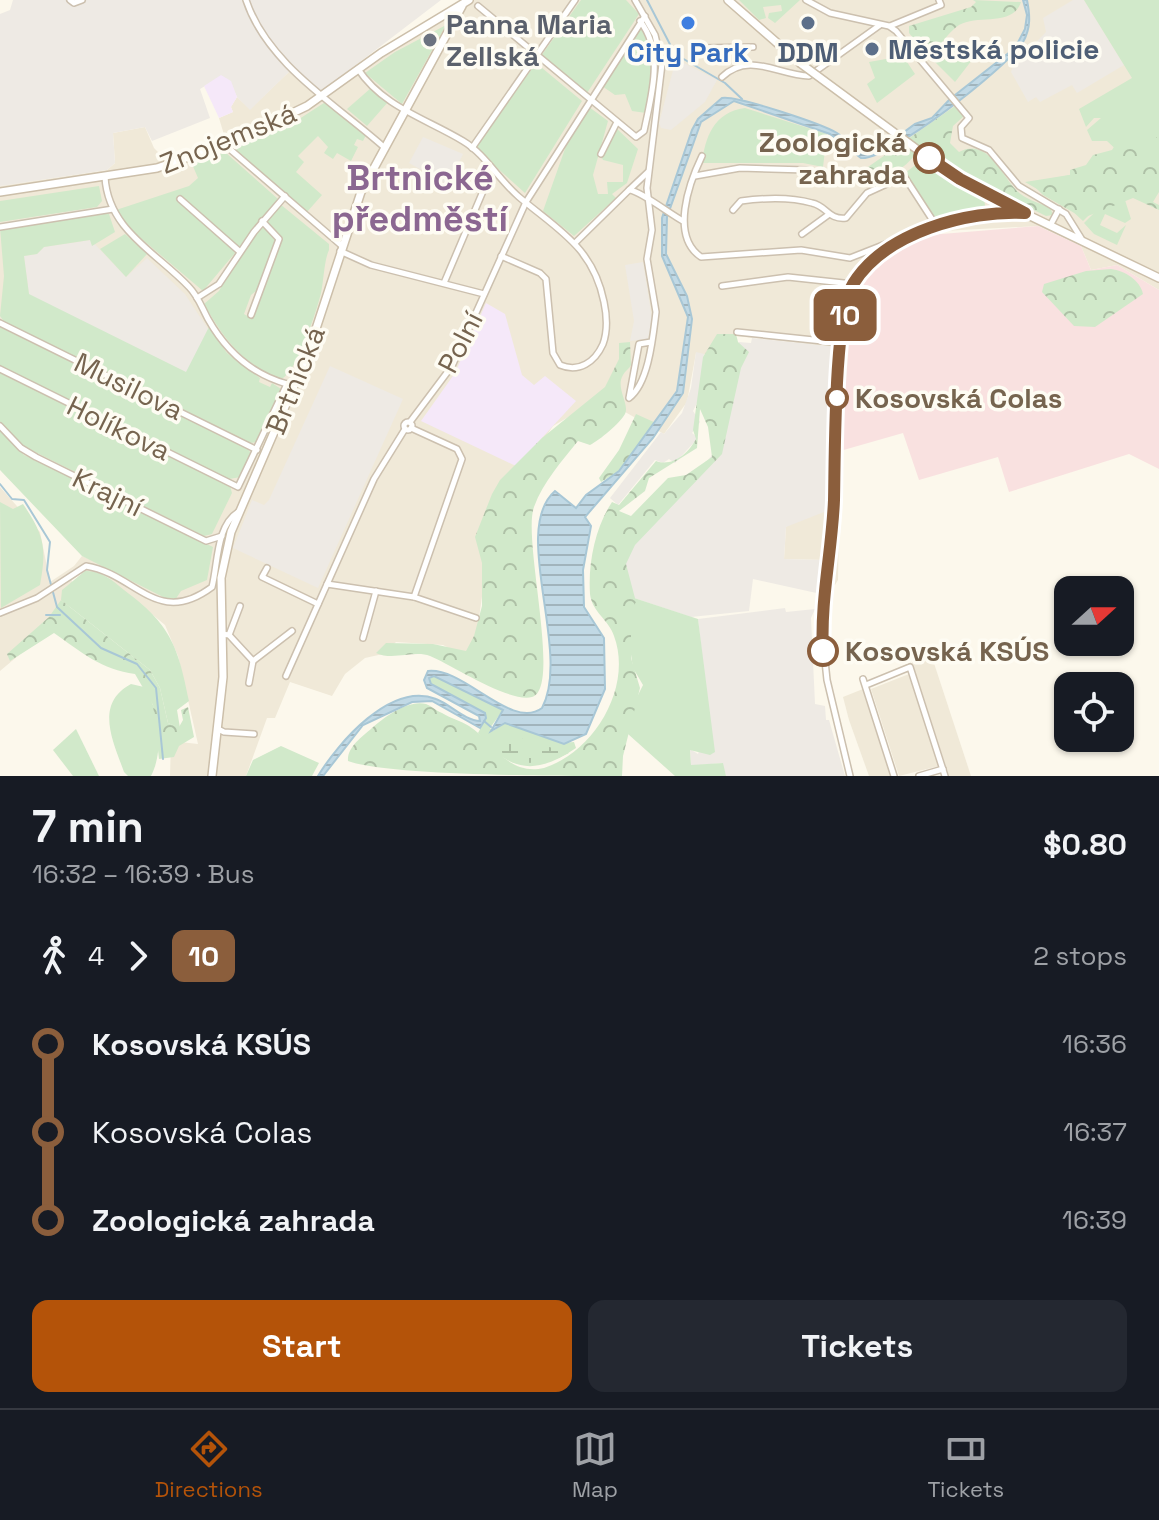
<!DOCTYPE html>
<html lang="en">
<head>
<meta charset="utf-8">
<style>
	body { margin:0; font-family:"Space Grotesk",sans-serif; background:#242831; color:#f1f3f6; height:100vh; display:flex; flex-direction:column; font-size:30px; white-space:nowrap }
	* { box-sizing:border-box; margin:0 }
	p { font-size:26px; color:#9ea1a6 }
	.icon { flex:none; width:44px; height:44px; fill:none; stroke:currentColor; stroke-width:2; stroke-linecap:round; stroke-linejoin:round }
	.map { position:relative; height:776px; overflow:hidden }
	.details { display:flex; flex-direction:column; background:#171b24; flex:1 }
	.details>* { flex:none }
	.badge { padding:0 16px; border-radius:12px; font-size:28px; line-height:52px }
	.needle { width:52px; rotate:69deg }
	.fabs { position:absolute; left:1054px; top:576px; display:grid; gap:16px }
	.fabs a { display:grid; place-items:center; width:80px; height:80px; border-radius:16px; background:#171b24; box-shadow:0 2px 6px #0004; font-size:40px }
	.map>.badge { position:absolute; translate:-50% -50%; box-shadow:0 0 0 4px #fff }
	.legs { display:flex; align-items:center; gap:12px; height:88px; padding:0 32px; font-size:26px }
	.legs p { margin-inline-start:auto }
	.overview { display:flex; align-items:center; justify-content:space-between; height:136px; padding:0 32px }
	h1 { font-size:44px; font-weight:700; line-height:60px }
	.button { display:flex; gap:16px; margin-top:auto; padding:16px 32px }
	.button a { flex:1; height:92px; border-radius:16px; background:#b45309; color:#fff; font-size:32px; font-weight:700; line-height:92px; text-align:center }
	.button a+a { background:#242831; color:#f1f3f6 }
	ul { padding:0 32px; list-style:none }
	li { display:flex; align-items:center; gap:28px; height:88px; font-size:30px }
	li i { display:grid; place-items:center; width:12px; height:100%; margin:0 10px; background:currentColor }
	li i::after { content:''; width:20px; height:20px; margin:-10px; border:6px solid; border-radius:50%; background:#171b24 }
	li p { margin-inline-start:auto }
	li:first-child i { background:linear-gradient(#0000 50%,currentColor 0) }
	li:last-child i { background:linear-gradient(currentColor 50%,#0000 0) }
	.tabs { display:flex; justify-content:space-around; align-items:center; height:112px; border-top:2px solid #363941; background:#171b24; font-size:22px; color:#9ea1a6 }
	.tabs a { display:grid; justify-items:center; gap:4px }
	.tabs .selected { color:#b45309 }
	.map>svg:first-child { display:block }
	.residential { fill:#f0e9d8 }
	.industrial { fill:#eeeae4 }
	.education { fill:#f5e8f9 }
	.medical { fill:#f9e1e0 }
	.green { fill:#d1e9ca }
	.forest { fill:url(#forest-crowns); fill-rule:evenodd }
	.wetland { fill:url(#wetland-marsh) }
	.water { fill:url(#water-rules); stroke:#a8c7d6; stroke-width:2 }
	.lines { fill:none; stroke-linecap:round; stroke-linejoin:round }
	.stream { stroke:#a8c7d6; stroke-width:2 }
	.minor-casing { stroke:#ccc0af; stroke-width:8 }
	.secondary-casing { stroke:#ccbfaa; stroke-width:10 }
	.minor { stroke:#fff; stroke-width:5 }
	.secondary { stroke:#fff; stroke-width:7 }
	.secondary-bridge-casing { stroke:#ccbfaa; stroke-width:10; stroke-linecap:butt }
	.secondary-bridge { stroke:#fff; stroke-width:7 }
	.line-1-casing { stroke:#fff; stroke-width:18 }
	.line-1 { stroke:#8b5e3c; stroke-width:12 }
	.shop-dot { fill:#3f7fe0; stroke:#fefcf3; stroke-width:3 }
	.service-dot { fill:#5c6f8a; stroke:#fefcf3; stroke-width:3 }
	.worship-dot { fill:#6b7280; stroke:#fefcf3; stroke-width:3 }
	.stop-1-dot { fill:#fff; stroke:#8b5e3c; stroke-width:4 }
	.labels { text-anchor:middle; dominant-baseline:central; stroke-width:7; stroke-linejoin:round; paint-order:stroke }
	.worship-label { font-size:28px; font-weight:bold; fill:#5b616d; stroke:#fefcf3; text-anchor:start }
	.service-label { font-size:28px; font-weight:bold; fill:#4e5e75; stroke:#fefcf3; text-anchor:start }
	.shop-label { font-size:28px; font-weight:bold; fill:#366cbe; stroke:#fefcf3 }
	.street-label { font-size:28px; fill:#76644f; stroke:#fefcf3 }
	.stop-label { font-size:28px; font-weight:bold; fill:#76644f; stroke:#fefcf3; text-anchor:start }
	.district-label { font-size:36px; font-weight:bold; fill:#8b6791; stroke:#fefcf3 }
</style>
</head>
<body>
<div class="map">
<svg width="1159" height="776" viewBox="0 0 1159 776">
	<defs>
		<pattern id="forest-crowns" width="20" height="18" patternUnits="userSpaceOnUse" patternTransform="scale(2)"><rect width="20" height="18" fill="#d1e9ca"/><path d="M2 6a3 3 0 1 1 6 0M12 15a3 3 0 1 1 6 0" fill="none" stroke="#aec0a6"/></pattern>
		<pattern id="wetland-marsh" width="20" height="14" patternUnits="userSpaceOnUse" patternTransform="scale(2)"><rect width="20" height="14" fill="#d1e9ca"/><path d="M1 5h8M5 5V1M11 12h8M15 12V8" fill="none" stroke="#aec0a6"/></pattern>
		<pattern id="water-rules" width="6" height="5" patternUnits="userSpaceOnUse" patternTransform="scale(2)"><rect width="6" height="5" fill="#c1d9e5"/><path d="M0 2.5h6" fill="none" stroke="#a1b4bc"/></pattern>
	</defs>
	<rect width="100%" height="100%" fill="#fcf8ec"/>
	<g class="residential">
		<path d="M462,0h697v290l-42,-25 -26,5 -10,-24 -43,-20 -96,5 -32,8 -44,35 -15,46 -11,144 -2,116 -3,5 -13,3 3,-28 -41,-1 2,-32 42,-55 3,-30 -3,-1 -23,-97 -69,-8 -23,20 -17,-3 -9,49 -23,32 -46,-26 -22,-7 -43,25 -59,85 -18,128 -8,19 -25,-13 -47,-3 -13,12 -18,4 -20,16 -13,22 -42,-14 -15,36h-8l-21,58h-76l1,-35 27,3 -20,-88 -13,-31 -59,-49 -21,-5 -13,9 -3,33 -69,58v-184l40,45 10,50 24,-16 8,-10 17,7 -54,-85 -45,-47v-245l107,-16 8,-7 -2,-30 32,-6 9,21 13,13 13,-4 45,-19 -6,-20 14,-6 -2,-5 6,-10 13,12 43,-41 26,26z"/>
		<path d="M931,654l40,122h-22l-37,-114z"/>
		<path d="M909,674l30,92 -40,10 -28,-87z"/>
		<path d="M863,689l28,87h-22l-20,-56 -6,-23z"/>
	</g>
	<g class="industrial">
		<path d="M13,0h428l-123,94 -25,-26 -43,42 -13,-13 -6,-13 -11,-7 -20,12 10,29 -58,23 -7,-14 -32,6 2,30 -8,7 -107,16v-172l10,-4z"/>
		<path d="M1073,0h11l40,65 -47,28 -5,-8 -32,17 -4,-5 -8,5 -17,-30 2,-6 33,-34 -3,-14z"/>
		<path d="M676,59l41,21 -12,22 -34,28 -10,-2 -2,-5z"/>
		<path d="M423,137l40,17 -15,31 -39,-22z"/>
		<path d="M91,240l35,37 21,-19 38,36 23,35 -21,44 -158,-78 -5,-39 13,-2 7,-7z"/>
		<path d="M643,262l9,56 -4,21 -18,2 4,-20 -9,-56z"/>
		<path d="M752,338l85,9 -9,93 3,1 -2,69 -43,17 -2,32 42,1 -5,34 -68,-15 -4,32 -58,6 -69,-23 -4,-36 97,-106 24,-110 12,1z"/>
		<path d="M696,352l8,2 -4,43 -7,14 7,11 -8,11 6,5 -23,25 -6,-4 -6,4 -8,-3 -37,45 -8,-7 51,-66 3,2 18,-21 9,-25z"/>
		<path d="M330,366l73,33 -85,189 -85,-40 19,-48 12,5 5,-5z"/>
		<path d="M785,608l1,4 29,-3 -4,9 4,86 10,2 1,14h3l16,56h-119l-4,-13 -31,3 -1,-17 8,5 11,-31 -11,-104z"/>
	</g>
	<g class="education">
		<path d="M221,75l10,6 6,16 -6,10 2,5 -14,6 -15,-32z"/>
		<path d="M486,303l19,11 17,61 12,10 11,-9 31,25 -60,65 -95,-45 34,-48z"/>
	</g>
	<path class="medical" d="M1038,226l43,20 10,24 26,-5 42,25v179l-30,-15 -120,38 -11,-35 -79,23 -16,-47 -63,18 11,-131 15,-47 51,-37z"/>
	<g class="green">
		<path d="M581,0h45l13,14 -52,79 -46,-37z"/>
		<path d="M739,0h61l-25,23 -7,-5 1,-5 13,-2 -1,-6 -18,2 3,11 -7,2z"/>
		<path d="M1084,0h75v189l-64,20 -12,12 -15,-14 -43,-25 63,-10 34,-17 -15,-14h-15l-5,-11 14,-12h-7l-8,9 -7,-18 53,-31z"/>
		<path d="M446,25l-44,79 -37,-31 30,-21z"/>
		<path d="M640,29l3,1 10,35 -7,48 -14,-2 -7,-17 -10,1 -13,-9z"/>
		<path d="M948,41l13,15 4,-3 7,7 -17,22 -23,-23z"/>
		<path d="M903,56l12,18 -38,29 -10,-19 8,-6 -6,-16z"/>
		<path d="M536,63l46,38 -57,92 -50,-45z"/>
		<path d="M371,88l17,14 -21,24 -20,-17z"/>
		<path d="M327,101l39,34 -3,6 -6,-2 -3,6 4,2 -7,14 -14,-8 -4,6 -9,-6 4,-6 -10,-11 -20,20 6,6 -8,10 26,23 -15,17 -71,-61 1,-4 59,-26z"/>
		<path d="M589,107l19,14 -15,54 5,19h10l-1,-12h16v-17l-20,-5 -3,-6 14,-28 24,23 -11,34 -15,11 4,4 -42,38 -31,-25 23,-65z"/>
		<path d="M745,108l82,26 -4,33 -20,-4h-101c3,-24 11,-51 43,-55z"/>
		<path d="M225,152l53,47 -38,47 -7,3 2,4 -32,38 -73,-62 -14,-19 73,-24 9,-8 -6,-14z"/>
		<path d="M922,160l33,26 29,14 2,10 -48,12 -33,-49z"/>
		<path d="M99,186l3,15 -5,6 -97,15v-21z"/>
		<path d="M1125,200l6,19 -6,4 -20,-9 -5,11 17,8 9,-8 -9,20 -23,-11 -10,-11 13,-13z"/>
		<path d="M280,204l49,40v6c-5,11 -5,29 -8,43 -4,17 -25,82 -40,86 -39,-15 -57,-40 -77,-75l15,-13 25,-43 20,-22 13,14 -17,48 -9,7 -7,19 8,5 31,-81 -16,-15z"/>
		<path d="M105,213l4,1 6,18 -23,14 -2,-6 -46,7 -7,7 -13,2 5,38 157,78 23,-45 18,26 33,25 -1,4 11,5 2,-4 9,6 -24,53 -7,1 -245,-120 -5,-7 4,-40 -4,-48z"/>
		<path d="M125,234l22,20 -21,23 -26,-28z"/>
		<path d="M0,327l248,122 4,6 -11,22 -12,2 -229,-113z"/>
		<path d="M0,373l230,113 2,7 -20,41 -8,2 -181,-90 -23,-23z"/>
		<path d="M0,431l24,24 189,92 -6,33 -26,11 -6,9 -8,-1 -85,-43 -82,-86z"/>
		<path d="M0,502l13,7 10,-5c21,31 24,43 17,81l-39,23z"/>
		<path d="M85,571c16,-1 27,9 39,19 46,34 54,55 65,111l-12,9 3,18 -12,-5 -8,-35 -10,-18 -89,-70 1,-10z"/>
		<path d="M622,594l76,25 17,133 -5,3 -20,-5 1,15 32,-2 3,13h-51l-47,-42 5,-29 10,-20 -10,-17z"/>
		<path d="M434,676l69,34 -13,18 3,3 12,-8 55,20 14,-1 2,6c-41,28 -67,24 -98,-15l8,-15 -1,-5 -54,-29 -2,-5z"/>
		<path d="M131,684l13,3c16,23 20,64 7,89h-23l-4,-4c-11,-31 -30,-68 7,-88z"/>
		<path d="M76,729l23,47h-26l-20,-26z"/>
		<path d="M281,746l38,17 -7,13h-66l7,-16z"/>
	</g>
	<g class="forest">
		<path d="M973,0l48,2c-8,25 -43,12 -62,23 -12,8 -17,20 -27,28l-9,-3 -14,-17v-7l62,-19 5,-5z"/>
		<path d="M955,106l9,10 -11,10 -3,17 9,9c28,-15 42,22 57,38 9,9 22,13 34,17l3,8 -7,1 -71,-35 -53,-37c-12,21 -30,38 -54,23z"/>
		<path d="M1159,135v57l-6,10 6,3v5l-26,-12 -50,20 -40,-23 -9,-9 4,-5 32,-6v-5l16,-5 7,-10 19,-5 5,-8 7,6 27,-5z"/>
		<path d="M1111,269c14,2 29,11 32,25l-48,33 -21,-1 -32,-34 2,-8 42,-13z"/>
		<path d="M717,334h19l2,8 11,10 -8,16 -19,86 -87,91 -9,19 10,38 -4,7 -1,26v23l9,30 -17,68 -1,20c-56,0 -235,0 -274,-15 -1,-14 14,-24 24,-33 12,-11 37,-29 54,-24 6,2 10,7 16,9 8,5 19,8 27,13 25,16 38,50 75,42 50,-16 89,-81 70,-132 -5,-16 -22,-24 -24,-42 -2,-31 5,-66 22,-92l7,3 37,-44c16,6 32,-7 40,-22l-3,-9 10,-73zM700,409l8,18 4,30 -26,18 -18,3 -37,38 -12,-5 26,-20 4,-13 48,-30z"/>
		<path d="M630,342l1,23c-2,4 -6,6 -8,10 -8,13 7,29 2,39 -5,9 -25,26 -35,31l-12,-4c-16,20 -35,41 -44,66 -12,32 28,182 -2,190 -23,6 -80,-32 -102,-41 -16,-6 -37,5 -54,-3l10,-10 47,1 33,7 8,-15 8,-30v-43l-7,-26 17,-43 8,-14 42,-42 63,-51 14,-28v-16z"/>
		<path d="M636,414l20,9 -37,48 -18,11 -2,-4 20,-28z"/>
		<path d="M61,600l89,70 10,18 8,35 11,4 4,-7 -2,-10 7,-3 6,30 -15,9 -5,11 -15,2 -6,-54 -18,-31c-33,-4 -54,-22 -81,-41l-44,28 -3,-7 42,-37z"/>
	</g>
	<path class="wetland" d="M506,734l63,19c-31,16 -51,13 -79,-9z"/>
	<path class="water" d="M1023,0h4c3,15 4,28 -4,42 -15,25 -137,120 -162,116l-31,-24 -96,-33 -33,21 -34,95 -1,37 21,42 5,23 -9,74 -30,45 -68,79 6,9 -8,44 1,37 20,31 1,51 -19,45 -22,10 -59,-21 -14,8 12,-21 -69,-34 -5,2 2,6 54,29 1,5 -6,10 -48,-27 -20,1 -49,23 -40,51h-5c20,-33 73,-95 118,-77 14,5 29,22 44,22l-1,-5 -52,-28 -3,-8 4,-9c36,-4 84,60 114,37 30,-56 -32,-178 13,-217l21,17 10,-13 33,-24 58,-80 11,-74 -26,-61v-38l30,-88 6,-11 24,-21c14,-3 100,26 115,35 14,9 17,23 36,22l42,-31 17,-6 18,-19 65,-51 10,-19 2,-14z"/>
	<g class="lines">
		<g class="stream">
			<path d="M647,0l28,54 50,29 17,16"/>
			<path d="M0,484l12,15 12,1 26,42 -3,28 10,37 44,41 36,16 19,24 7,71"/>
			<path d="M46,615h14"/>
			<path d="M484,721l7,6"/>
		</g>
		<defs>
			<g id="minor">
				<path d="M70,0l4,3 8,-3"/>
				<path d="M246,0c21,64 91,105 139,148"/>
				<path d="M635,0l20,35 7,29 -15,124 5,42 -5,29 9,53c-3,24 -7,71 -27,86l10,-54 12,-2"/>
				<path d="M806,0l24,13 59,13 7,5 73,87 -8,9 1,11 27,12 30,36 47,28 15,24"/>
				<path d="M478,6l158,131 8,-6c7,-35 21,-78 -4,-110"/>
				<path d="M890,26l51,-21 -2,-5"/>
				<path d="M703,48l50,-1"/>
				<path d="M358,69c25,38 69,50 105,72 22,13 36,39 56,56 39,33 74,50 85,105 3,14 4,28 -1,42 -8,18 -24,29 -43,21l-7,-12 -7,-74 -6,-6 -39,-17"/>
				<path d="M722,77c27,-26 56,-2 87,-1l71,-51"/>
				<path d="M225,145l116,100"/>
				<path d="M472,148l103,-148"/>
				<path d="M601,154l16,-32"/>
				<path d="M702,156c-13,27 -32,80 -1,101l100,-7 49,8 61,-24 82,-21h28"/>
				<path d="M648,172l-19,18c10,0 41,24 54,31"/>
				<path d="M695,176l45,-8 66,2 37,11"/>
				<path d="M105,177c3,53 51,75 84,110 9,9 13,21 19,32 18,32 43,55 79,65"/>
				<path d="M180,199l59,52"/>
				<path d="M733,210l8,-9c22,-3 50,-4 71,2 15,3 16,17 34,15l21,-25 37,-17 33,51"/>
				<path d="M1051,224l8,-15"/>
				<path d="M0,227l113,-18"/>
				<path d="M802,234l26,-19"/>
				<path d="M575,243l54,-53"/>
				<path d="M340,251l31,14 113,29"/>
				<path d="M444,283l48,-113"/>
				<path d="M722,286l66,-9 65,7"/>
				<path d="M197,298l22,-14 35,-52 31,-36"/>
				<path d="M251,315l28,-76 -17,-18"/>
				<path d="M0,323l257,127"/>
				<path d="M737,332l105,11"/>
				<path d="M0,369l238,118 49,-103"/>
				<circle cx="408" cy="426" r="4"/>
				<path d="M410,422l42,-56 74,-164 119,-186"/>
				<path d="M0,426l21,22 15,9 170,84 16,-5"/>
				<path d="M411,428l46,21 5,10 -48,138"/>
				<path d="M267,568l-5,9 56,27"/>
				<path d="M327,584l87,13 62,21"/>
				<path d="M0,613l37,-15 49,-32c50,8 71,62 126,21 6,-23 4,-61 26,-75"/>
				<path d="M222,634l7,1 24,26 39,-30"/>
				<path d="M229,635l11,-29"/>
				<path d="M363,638l13,-47"/>
				<path d="M286,676l88,-197 31,-50"/>
				<path d="M863,679l31,97"/>
				<path d="M249,683l4,-22"/>
				<path d="M866,685l44,-18 35,109"/>
				<path d="M218,729l6,3 30,2"/>
				<path d="M850,776l-23,-96 -5,-48 24,-327 11,-27 45,-40"/>
				<path d="M919,776l24,-7"/>
			</g>
			<g id="secondary">
				<path d="M728,0l72,63"/>
				<path d="M926,156l73,45 160,77"/>
				<path d="M0,192l157,-24 75,-26 75,-36 74,-53 88,-53"/>
				<path d="M212,776l11,-99 -2,-99 10,-46 77,-179 53,-161 101,-186"/>
			</g>
		</defs>
		<use href="#minor" class="minor-casing"/>
		<use href="#secondary" class="secondary-casing"/>
		<use href="#minor" class="minor"/>
		<use href="#secondary" class="secondary"/>
		<defs>
			<path id="secondary-bridge" d="M800,63l126,93"/>
		</defs>
		<use href="#secondary-bridge" class="secondary-bridge-casing"/>
		<use href="#secondary-bridge" class="secondary-bridge"/>
	</g>
	<g class="lines">
		<defs>
			<path id="line-1" d="M823,651c-3,-50 9,-100 11,-151 1,-41 0,-187 19,-216 32,-52 115,-74 172,-71l-65,-34 -31,-21"/>
		</defs>
		<use href="#line-1" class="line-1-casing"/>
		<use href="#line-1" class="line-1"/>
	</g>
	<circle class="shop-dot" cx="688" cy="23" r="8"/>
	<g class="service-dot">
		<circle cx="808" cy="23" r="8"/>
		<circle cx="872" cy="49" r="8"/>
	</g>
	<circle class="worship-dot" cx="430" cy="40" r="8"/>
	<g class="stop-1-dot">
		<circle cx="929" cy="158" r="14"/>
		<circle cx="837" cy="398" r="10"/>
		<circle cx="823" cy="651" r="14"/>
	</g>
	<g class="labels">
		<g class="worship-label">
			<text x="446" y="24">Panna Maria<tspan x="446" dy="32">Zellská</tspan></text>
		</g>
		<g class="service-label">
			<text x="888" y="49">Městská policie</text>
			<text x="808" y="52" text-anchor="middle">DDM</text>
		</g>
		<g class="shop-label">
			<text x="688" y="52">City Park</text>
		</g>
		<g class="street-label">
			<text transform="translate(228 138) rotate(-22)">Znojemská</text>
			<text transform="translate(460 342) rotate(-63)">Polní</text>
			<text transform="translate(295 380) rotate(-68)">Brtnická</text>
			<text transform="translate(129 386) rotate(26)">Musilova</text>
			<text transform="translate(119 428) rotate(26)">Holíkova</text>
			<text transform="translate(108 492) rotate(26)">Krajní</text>
		</g>
		<g class="stop-label">
			<text x="907" y="142" text-anchor="end">Zoologická<tspan x="907" dy="32">zahrada</tspan></text>
			<text x="855" y="398">Kosovská Colas</text>
			<text x="845" y="651">Kosovská KSÚS</text>
		</g>
		<g class="district-label">
			<text x="420" y="178">Brtnické<tspan x="420" dy="41">předměstí</tspan></text>
		</g>
	</g>
</svg>
<div class="fabs">
<a><svg class="needle" viewBox="-14 -14 28 28"><path d="M0-13l5 13h-10z" fill="#e53935"/><path d="M0 13l5-13h-10z" fill="#9ea1a6"/></svg></a>
<a><svg class="icon" aria-label="locate" viewBox="0 0 24 24"><circle cx="12" cy="12" r="6"/><path d="M12 2v4M12 18v4M2 12h4M18 12h4"/></svg></a>
</div>
<b class="badge" style="left:845px;top:315px;background:#8b5e3c;color:#fff">10</b>
</div>
<section class="details">
<div class="overview"><div><h1>7 min</h1><p>16:32 – 16:39 · Bus</p></div><b>$0.80</b></div>
<div class="legs"><svg class="icon" aria-label="walk" viewBox="0 0 24 24"><circle cx="13" cy="4" r="2"/><path d="M13 8l-2 6 4 7M11 14l-3 7M7 12l3-4h3l4 4"/></svg>4<svg class="icon" aria-label="forward" viewBox="0 0 24 24"><path d="M9 5l7 7-7 7"/></svg><b class="badge" style="background:#8b5e3c;color:#fff">10</b><p>2 stops</p></div>
<ul>
<li><i style="color:#8b5e3c"></i><b>Kosovská KSÚS</b><p>16:36</p></li>
<li><i style="color:#8b5e3c"></i><span>Kosovská Colas</span><p>16:37</p></li>
<li><i style="color:#8b5e3c"></i><b>Zoologická zahrada</b><p>16:39</p></li>
</ul>
<div class="button"><a>Start</a><a>Tickets</a></div>
</section>
<nav class="tabs">
<a class="selected"><svg class="icon" aria-label="directions" viewBox="0 0 24 24"><path d="M12 3l9 9-9 9-9-9zM9 14v-3h6M13 9l2 2-2 2"/></svg>Directions</a>
<a><svg class="icon" aria-label="map" viewBox="0 0 24 24"><path d="M3 6l6-2 6 2 6-2v14l-6 2-6-2-6 2zM9 4v14M15 6v14"/></svg>Map</a>
<a><svg class="icon" aria-label="tickets" viewBox="0 0 24 24"><path d="M3 7h18v10H3zM15 7v10"/></svg>Tickets</a>
</nav>
</body>
</html>
